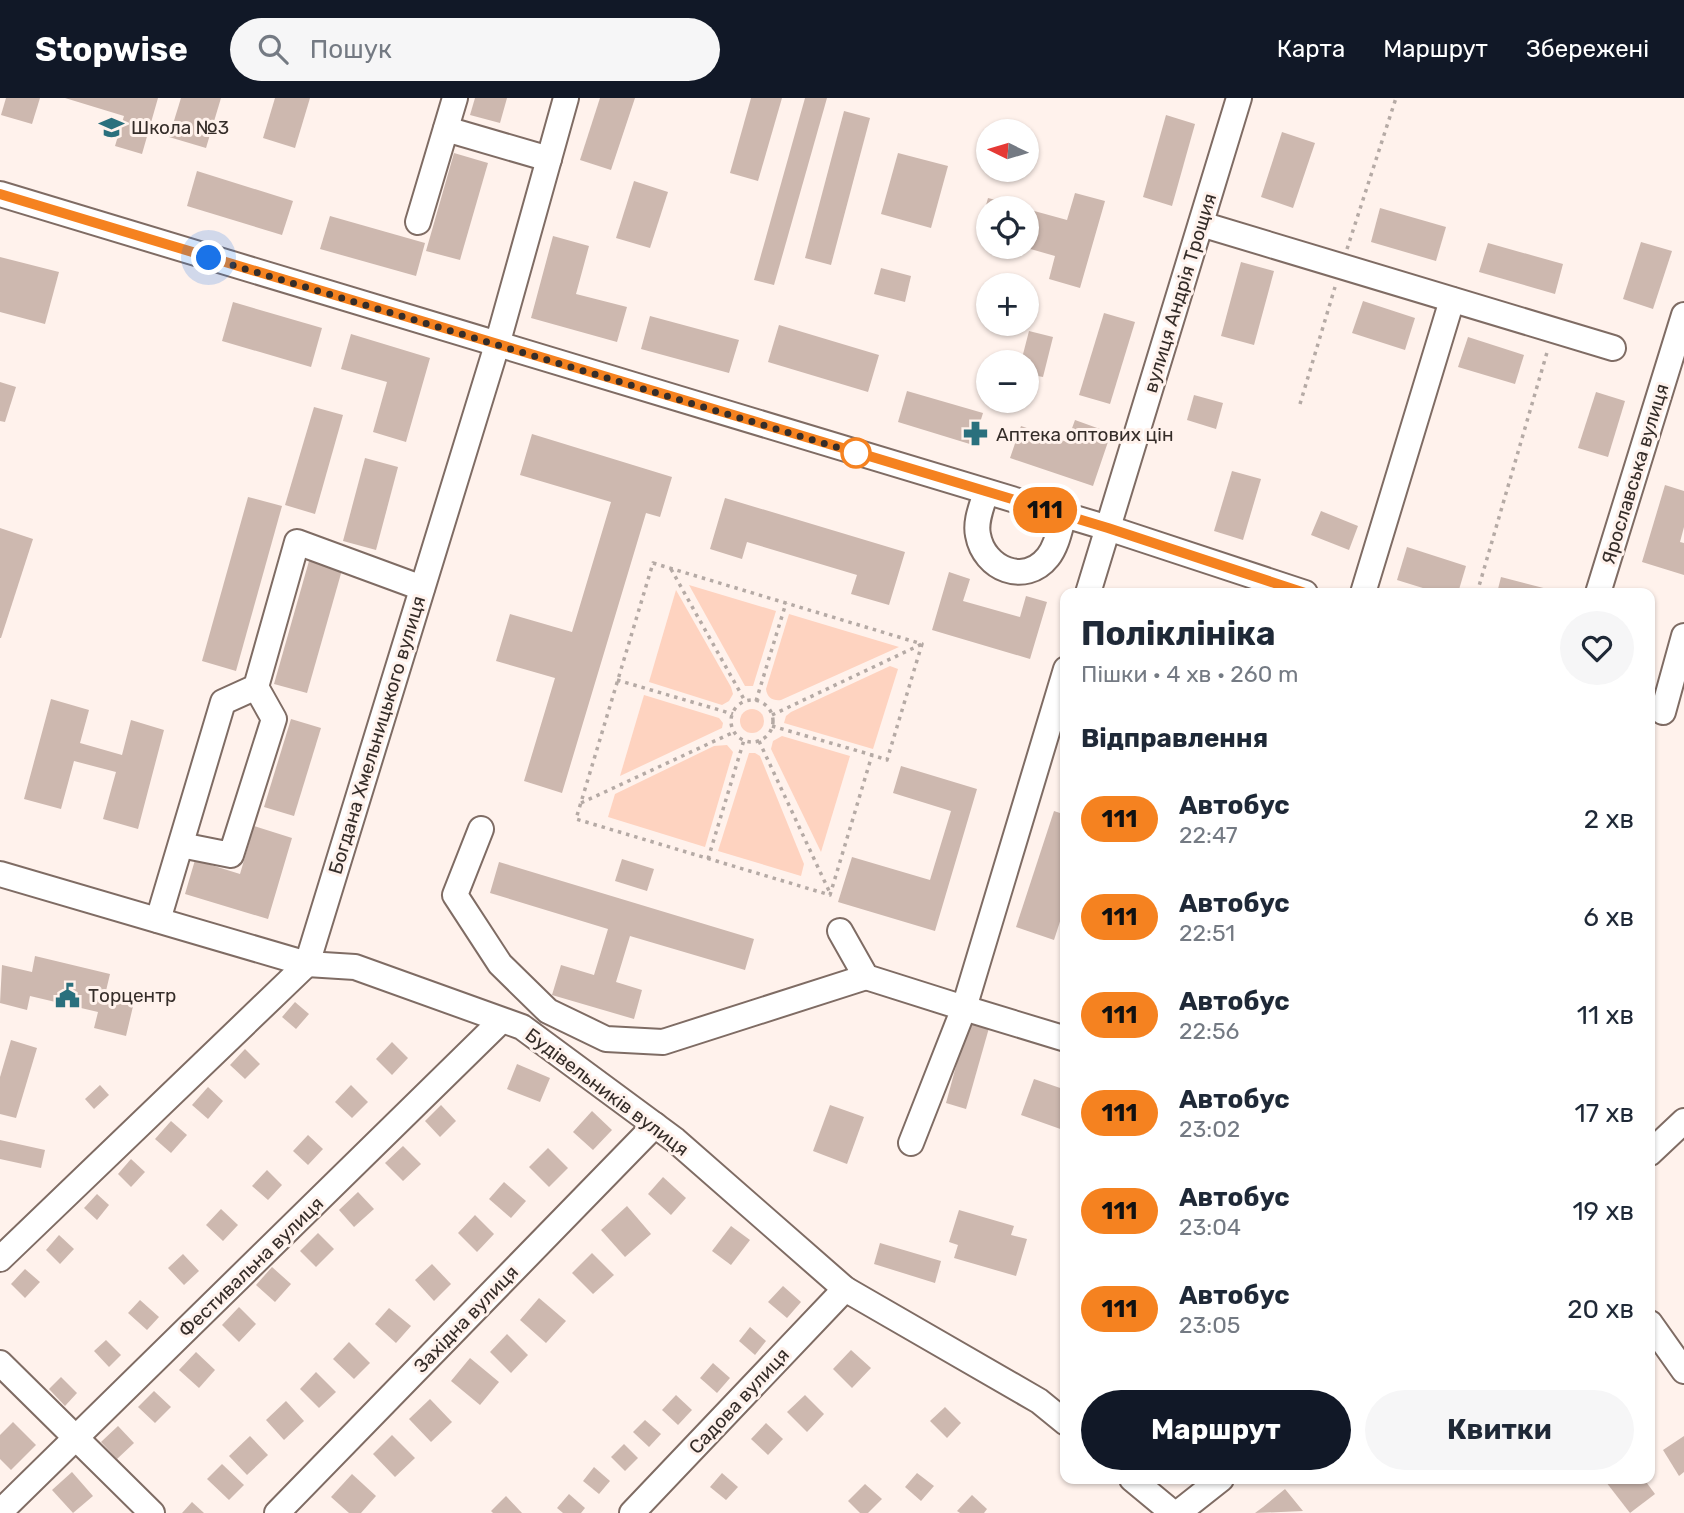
<!DOCTYPE html>
<html lang="uk">
<head>
<meta charset="utf-8">
<style>
	body { margin:0; font-family:Rubik,sans-serif; background:#f6f6f7; color:#1f2937; height:100vh; display:flex; flex-direction:column; font-size:26px; white-space:nowrap }
	* { box-sizing:border-box; margin:0 }
	p { font-size:23px; color:#747a83 }
	.icon { flex:none; width:38px; height:38px; fill:none; stroke:currentColor; stroke-width:2; stroke-linecap:round; stroke-linejoin:round }
	.map { position:relative; flex:1; overflow:hidden }
	.details { position:absolute; left:1060px; top:490px; width:595px; height:896px; display:flex; flex-direction:column; background:#fff; border-radius:14px; box-shadow:0 2px 5px #0004 }
	.details>* { flex:none }
	.badge { padding:0 14px; border-radius:23px; font-size:24px; line-height:46px }
	.needle { width:46px; rotate:275deg }
	.fabs { position:absolute; left:976px; top:21px; display:grid; gap:14px }
	.fabs a { display:grid; place-items:center; width:63px; height:63px; border-radius:50%; background:#fff; box-shadow:0 2px 5px #0004; font-size:35px }
	.you { position:absolute; width:35px; height:35px; margin:-18px; border:5px solid #fff; border-radius:50%; background:#1a73e8; box-shadow:0 0 0 10px #1a73e833 }
	.map>.badge { position:absolute; translate:-50% -50%; box-shadow:0 0 0 4px #fff }
	h2 { padding:0 21px; font-size:26px; line-height:63px }
	.round { display:grid; place-items:center; flex:none; width:74px; height:74px; border-radius:37px; background:#f6f6f7 }
	.headline { display:flex; align-items:center; justify-content:space-between; height:119px; padding:0 21px }
	h1 { font-size:33px; font-weight:700; line-height:52px }
	.button { display:flex; gap:14px; margin-top:auto; padding:14px 21px }
	.button a { flex:1; height:80px; border-radius:42px; background:#111827; color:#fff; font-size:28px; font-weight:700; line-height:80px; text-align:center }
	.button a+a { background:#f6f6f7; color:#1f2937 }
	ul { padding:0; list-style:none }
	li { display:flex; align-items:center; gap:21px; height:98px; padding:0 21px }
	li div { flex:1 }
	li b { display:block; font-size:26px }
	li em { font-style:normal }
	li .badge { min-width:77px; font-weight:700; text-align:center }
	header { display:flex; align-items:center; gap:42px; box-sizing:border-box; height:98px; padding:0 35px; background:#111827; color:#fff }
	header strong { font-size:33px }
	nav { display:flex; gap:38px; margin-inline-start:auto; font-size:24px }
	.search { width:490px; height:63px; background:#f6f6f7; display:flex; align-items:center; gap:18px; box-sizing:border-box; padding:0 24px; border-radius:38px; color:#747a83; font-size:26px }
	.map>svg:first-child { display:block }
	.green { fill:#fed3c0 }
	.building { fill:#cdb8af }
	.lines { fill:none; stroke-linecap:round; stroke-linejoin:round }
	.minor-casing { stroke:#7f6c64; stroke-width:28 }
	.path { stroke:#b5aaa5; stroke-width:3.5; stroke-dasharray:3.5 5; stroke-linecap:butt }
	.minor { stroke:#fff; stroke-width:24 }
	.line-casing { stroke:#fff; stroke-width:16 }
	.line { stroke:#f58220; stroke-width:10 }
	.walk { stroke:#352d29; stroke-width:7; stroke-dasharray:0 12.6 }
	.stop-dot { fill:#fff; stroke:#f58220; stroke-width:3.5 }
	.labels { text-anchor:middle; dominant-baseline:central; stroke-width:6; stroke-linejoin:round; paint-order:stroke }
	.poi-label { font-size:19px; fill:#352d29; stroke:#fff2ec; text-anchor:start }
	.street-label { font-size:19px; fill:#352d29; stroke:#fff2ec }
</style>
</head>
<body>
<header>
<strong>Stopwise</strong>
<div class="search"><svg class="icon" aria-label="search" viewBox="0 0 24 24"><circle cx="10" cy="10" r="6"/><path d="M15 15l6 6"/></svg>Пошук</div>
<nav><a>Карта</a><a>Маршрут</a><a>Збережені</a></nav>
</header>
<div class="map">
<svg width="1684" height="1415" viewBox="0 0 1684 1415">
	<rect width="100%" height="100%" fill="#fff2ec"/>
	<g class="green">
		<path d="M689,487l87,26 -23,75h-8z"/>
		<path d="M676,492l55,97 2,7 -4,7 -7,4 -73,-23z"/>
		<path d="M789,516l110,33 -118,53c-8,1 -14,-2 -15,-11z"/>
		<path d="M890,568l8,3 -25,80 -89,-26 2,-7 5,-4z"/>
		<path d="M644,597l75,23 4,5 -1,5 -102,48z"/>
		<circle cx="752" cy="623" r="12"/>
		<path d="M782,638l68,20 -29,96 -50,-103 2,-8z"/>
		<path d="M727,647l6,7 -28,95 -97,-30 7,-23 99,-48z"/>
		<path d="M749,655h6l5,3 44,108 -3,12 -83,-25z"/>
	</g>
	<g class="building">
		<path d="M6,0h34l-8,26 -31,-9z"/>
		<path d="M65,0h93l-16,56 -27,-8 9,-30z"/>
		<path d="M181,0h40l-15,50 -37,-11z"/>
		<path d="M275,0h35l-15,50 -32,-10z"/>
		<path d="M475,0h32l-7,25 -30,-8z"/>
		<path d="M600,0h35l-24,72 -31,-10z"/>
		<path d="M751,0h31l-24,83 -28,-8z"/>
		<path d="M805,0h22l-53,187 -20,-5z"/>
		<path d="M844,13l26,7 -39,147 -26,-7z"/>
		<path d="M1166,17l29,9 -23,82 -29,-9z"/>
		<path d="M1282,34l33,11 -22,65 -32,-11z"/>
		<path d="M454,55l34,10 -28,97 -34,-9z"/>
		<path d="M898,55l50,13 -17,62 -50,-14z"/>
		<path d="M197,73l96,30 -11,34 -95,-29z"/>
		<path d="M634,83l34,11 -18,56 -34,-10z"/>
		<path d="M1075,95l30,8 -25,87 -31,-9 6,-23 -28,-8v-39l40,11z"/>
		<path d="M988,100l34,9 -33,1v29l-11,-3z"/>
		<path d="M1380,110l66,19 -10,34 -65,-19z"/>
		<path d="M330,118l95,27 -9,33 -96,-27z"/>
		<path d="M553,138l36,10 -13,48 51,13 -10,35 -86,-24z"/>
		<path d="M1641,144l31,9 -19,58 -30,-10z"/>
		<path d="M1488,145l75,21 -8,30 -76,-22z"/>
		<path d="M0,159l59,15 -14,52 -45,-12z"/>
		<path d="M1241,164l33,9 -20,74 -33,-9z"/>
		<path d="M881,170l30,8 -6,26 -31,-8z"/>
		<path d="M1363,203l52,17 -10,32 -53,-17z"/>
		<path d="M233,204l89,26 -11,39 -89,-26z"/>
		<path d="M1104,215l31,9 -25,82 -31,-9z"/>
		<path d="M650,218l89,24 -10,33 -88,-24z"/>
		<path d="M779,227l100,30 -11,37 -100,-30z"/>
		<path d="M1029,233l24,6 -10,40 -16,-3v-12h-6z"/>
		<path d="M351,236l79,24 -24,84 -33,-10 14,-50 -46,-13z"/>
		<path d="M1468,239l56,18 -9,29 -57,-17z"/>
		<path d="M0,284l16,5 -11,35 -5,-1z"/>
		<path d="M907,293l76,22 -10,32 -75,-23z"/>
		<path d="M1596,294l29,9 -17,56 -30,-9z"/>
		<path d="M1194,297l29,8 -7,26 -29,-9z"/>
		<path d="M314,309l29,8 -28,99 -30,-9z"/>
		<path d="M1075,322l36,13 -18,53 -83,-28 11,-32 46,16z"/>
		<path d="M532,336l140,43 -12,40 -14,-4 -84,280 -38,-12 31,-103 -59,-17 14,-47 62,18 39,-130 -91,-27z"/>
		<path d="M365,360l33,9 -22,83 -33,-9z"/>
		<path d="M1232,373l29,8 -18,61 -29,-9z"/>
		<path d="M1665,387l19,6v36l-4,15 4,1v32l-42,-13z"/>
		<path d="M248,399l34,9 -46,165 -34,-10z"/>
		<path d="M725,400l180,54 -16,53 -38,-11 6,-19 -110,-33 -5,17 -32,-10z"/>
		<path d="M1321,413l37,15 -9,24 -38,-15z"/>
		<path d="M0,430l33,11 -32,99h-1z"/>
		<path d="M1407,449l59,19 -8,27h-19l-42,-13z"/>
		<path d="M309,463l33,9 -35,123 -33,-9z"/>
		<path d="M949,474l21,7 -7,22 57,16 6,-21 21,6 -17,57 -98,-29z"/>
		<path d="M1501,479l58,15v1h-62z"/>
		<path d="M51,601l38,11 -9,33 42,12 9,-35 33,10 -26,99 -35,-10 13,-47 -42,-11 -13,48 -37,-10z"/>
		<path d="M291,621l30,9 -27,88 -30,-9z"/>
		<path d="M901,668l76,23 -42,142 -97,-29 14,-45 78,23 21,-69 -58,-18z"/>
		<path d="M1054,713l12,4v88l-12,37 -38,-13z"/>
		<path d="M254,728l38,12 -24,81 -83,-25 10,-34 45,14z"/>
		<path d="M622,761l32,10 -7,22 -32,-10z"/>
		<path d="M499,764l255,77 -9,31 -115,-34 -14,46 26,8 -8,29 -82,-24 9,-30 33,10 14,-46 -118,-36z"/>
		<path d="M35,858l75,18 -5,21 29,7 -8,34 -32,-8 4,-16 -68,-16 -3,14 -27,-7 2,-38 30,7z"/>
		<path d="M295,904l14,12 -13,15 -14,-12z"/>
		<path d="M968,924l21,6 -23,81 -20,-6z"/>
		<path d="M11,942l26,8 -21,70 -16,-4v-37z"/>
		<path d="M392,944l16,16 -16,17 -16,-16z"/>
		<path d="M245,951l15,15 -15,15 -15,-14z"/>
		<path d="M517,966l33,14 -10,24 -33,-13z"/>
		<path d="M1034,981l32,11v41l-45,-16z"/>
		<path d="M100,987l9,10 -15,14 -9,-10z"/>
		<path d="M351,987l17,17 -16,16 -17,-16z"/>
		<path d="M208,989l15,14 -15,18 -16,-14z"/>
		<path d="M441,1007l15,16 -16,16 -15,-16z"/>
		<path d="M830,1007l34,12 -17,47 -34,-13z"/>
		<path d="M592,1013l20,19 -19,20 -20,-18z"/>
		<path d="M171,1023l16,14 -16,18 -16,-14z"/>
		<path d="M308,1037l15,14 -15,16 -15,-14z"/>
		<path d="M0,1042l45,10 -4,18 -41,-9z"/>
		<path d="M403,1048l18,18 -18,17 -18,-18z"/>
		<path d="M548,1050l20,20 -19,19 -20,-20z"/>
		<path d="M131,1061l14,13 -14,15 -13,-13z"/>
		<path d="M267,1072l15,15 -14,15 -16,-14z"/>
		<path d="M663,1079l23,21 -15,17 -23,-21z"/>
		<path d="M504,1084l22,19 -15,17 -22,-19z"/>
		<path d="M358,1094l16,17 -20,18 -15,-17z"/>
		<path d="M97,1096l12,11 -12,15 -13,-12z"/>
		<path d="M627,1108l24,28 -26,23 -24,-27z"/>
		<path d="M221,1111l17,16 -15,16 -17,-16z"/>
		<path d="M959,1112l55,16 -3,9 16,4 -11,37 -62,-18 4,-13 -9,-3z"/>
		<path d="M475,1117l19,19 -17,18 -19,-19z"/>
		<path d="M731,1128l19,14 -19,25 -19,-14z"/>
		<path d="M318,1135l16,16 -18,18 -16,-16z"/>
		<path d="M59,1137l15,14 -14,15 -14,-14z"/>
		<path d="M880,1145l61,18 -6,22 -61,-19z"/>
		<path d="M592,1155l22,22 -21,19 -21,-21z"/>
		<path d="M183,1156l16,17 -15,14 -16,-17z"/>
		<path d="M432,1166l19,20 -17,17 -19,-21z"/>
		<path d="M272,1169l19,17 -16,18 -19,-17z"/>
		<path d="M25,1171l15,13 -15,16 -14,-14z"/>
		<path d="M783,1188l18,16 -14,16 -19,-16z"/>
		<path d="M539,1200l27,23 -20,22 -26,-23z"/>
		<path d="M140,1202l19,17 -12,13 -19,-17z"/>
		<path d="M239,1209l17,17 -17,18 -17,-17z"/>
		<path d="M389,1210l22,18 -15,17 -21,-19z"/>
		<path d="M750,1229l16,14 -11,14 -16,-14z"/>
		<path d="M507,1236l21,21 -17,18 -21,-21z"/>
		<path d="M106,1242l15,15 -12,12 -15,-16z"/>
		<path d="M349,1244l21,21 -16,16 -21,-20z"/>
		<path d="M851,1252l20,18 -19,20 -19,-19z"/>
		<path d="M196,1254l19,18 -16,18 -20,-18z"/>
		<path d="M470,1260l29,24 -19,23 -29,-24z"/>
		<path d="M713,1265l17,15 -13,15 -17,-15z"/>
		<path d="M316,1274l20,20 -17,16 -19,-19z"/>
		<path d="M61,1279l16,16 -12,13 -16,-17z"/>
		<path d="M154,1293l17,16 -16,16 -17,-16z"/>
		<path d="M676,1297l16,15 -14,15 -16,-15z"/>
		<path d="M805,1297l19,19 -17,18 -20,-20z"/>
		<path d="M430,1301l22,23 -21,20 -22,-23z"/>
		<path d="M286,1303l18,20 -20,19 -18,-20z"/>
		<path d="M945,1309l16,16 -14,15 -17,-17z"/>
		<path d="M645,1322l16,14 -12,13 -16,-15z"/>
		<path d="M13,1324l23,23 -25,25 -11,-11v-24z"/>
		<path d="M766,1325l17,16 -15,16 -17,-16z"/>
		<path d="M118,1328l16,17 -17,16 -16,-17z"/>
		<path d="M392,1337l23,23 -20,19 -22,-23z"/>
		<path d="M250,1338l18,19 -21,20 -18,-19z"/>
		<path d="M1684,1338v36l-5,4 -16,-26z"/>
		<path d="M624,1346l14,14 -13,13 -14,-14z"/>
		<path d="M222,1366l22,21 -15,15 -22,-21z"/>
		<path d="M594,1369l16,14 -11,13 -16,-13z"/>
		<path d="M72,1374l21,24 -20,17 -21,-23z"/>
		<path d="M722,1375l16,14 -12,13 -16,-13z"/>
		<path d="M917,1375l17,13 -13,15 -16,-14z"/>
		<path d="M352,1376l24,22 -15,17h-12l-18,-16z"/>
		<path d="M1609,1381h35l11,15 -25,19 -24,-31z"/>
		<path d="M865,1386l17,15 -14,14h-8l-12,-12z"/>
		<path d="M1285,1391l18,22 -48,2 8,-6z"/>
		<path d="M569,1396l16,14 -4,5h-18l-6,-5z"/>
		<path d="M972,1397l15,14 -3,4h-24l-3,-2z"/>
		<path d="M506,1398l16,17h-29l-2,-2z"/>
		<path d="M192,1404l12,11h-22z"/>
	</g>
	<g class="lines">
		<defs>
			<g id="minor">
				<path d="M446,31l103,30"/>
				<path d="M0,96l1108,334 197,65"/>
				<path d="M418,124l37,-124"/>
				<path d="M1201,126l412,124"/>
				<path d="M986,394c-4,14 -11,29 -8,43 6,34 47,51 70,22 9,-11 12,-29 16,-42"/>
				<path d="M1088,495l151,-495"/>
				<path d="M1363,495l89,-293"/>
				<path d="M1598,495l86,-278"/>
				<path d="M1066,571l-102,339 102,31"/>
				<path d="M1663,614l21,-76"/>
				<path d="M481,731l-26,66 45,69 48,47 58,28 57,3 203,-65"/>
				<path d="M181,747l50,10 43,-136 -18,-32"/>
				<path d="M0,776l307,90 48,3 167,60 153,113 170,149 194,112 27,22"/>
				<path d="M158,822l65,-218 33,-15 41,-145 125,46"/>
				<path d="M840,833l26,46 98,31 -53,135"/>
				<path d="M1650,1055l34,-32"/>
				<path d="M0,1161l307,-295 190,-619 69,-247"/>
				<path d="M1650,1225l34,48"/>
				<path d="M0,1265l152,150"/>
				<path d="M1132,1381l41,34"/>
				<path d="M0,1414l501,-491"/>
				<path d="M277,1415l378,-388"/>
				<path d="M632,1415l213,-224"/>
				<path d="M1178,1415l43,-34"/>
			</g>
		</defs>
		<use href="#minor" class="minor-casing"/>
		<g class="path">
			<path d="M1347,151l49,-151"/>
			<path d="M1300,306l35,-117"/>
			<path d="M653,465l269,81 -35,116 -15,-5 -42,140 -254,-76z"/>
			<path d="M671,471l74,132"/>
			<path d="M1477,495l71,-244"/>
			<path d="M617,582l116,34"/>
			<circle cx="752" cy="623" r="21"/>
			<path d="M756,603l30,-98"/>
			<path d="M772,617l150,-71"/>
			<path d="M772,628l100,29"/>
			<path d="M759,643l71,152"/>
			<path d="M581,705l153,-71"/>
			<path d="M708,761l36,-119"/>
		</g>
		<use href="#minor" class="minor"/>
	</g>
	<g class="lines">
		<defs>
			<path id="line" d="M0,96l1108,334 197,65"/>
		</defs>
		<use href="#line" class="line-casing"/>
		<use href="#line" class="line"/>
		<path class="walk" d="M209,160l647,195"/>
	</g>
	<defs>
		<symbol id="school-bare" viewBox="-9 -9 18 18"><path d="M0-5L7-2L0 1L-7-2ZM-4 1L0 2.5L4 1V4Q0 6-4 4Z" fill="#2a707d" stroke="#fff2ec" stroke-width="2.5" paint-order="stroke"/></symbol>
		<symbol id="pharmacy-bare" viewBox="-9 -9 18 18"><path d="M-2-6h4v4h4v4h-4v4h-4v-4h-4v-4h4Z" fill="#2a707d" stroke="#fff2ec" stroke-width="2.5" paint-order="stroke"/></symbol>
		<symbol id="civic-bare" viewBox="-9 -9 18 18"><path d="M-.6-6.5H3V-4.5H.6V-3L4-1V1h2V6H-6V1h2V-1L-.6-3ZM-1.2 2.5V6h2.4V2.5Z" fill="#2a707d" stroke="#fff2ec" stroke-width="2.5" paint-order="stroke"/></symbol>
	</defs>
	<g fill-rule="evenodd">
		<use href="#school-bare" x="94" y="12" width="35" height="35"/>
		<use href="#pharmacy-bare" x="958" y="318" width="35" height="35"/>
		<use href="#civic-bare" x="50" y="880" width="35" height="35"/>
	</g>
	<circle class="stop-dot" cx="856" cy="355" r="14"/>
	<g class="labels">
		<g class="poi-label">
			<text x="131" y="29">Школа №3</text>
			<text x="996" y="336">Аптека оптових цін</text>
			<text x="88" y="897">Торцентр</text>
		</g>
		<g class="street-label">
			<text transform="translate(1180 195) rotate(-73)">вулиця Андрія Трощия</text>
			<text transform="translate(1635 376) rotate(-73)">Ярославська вулиця</text>
			<text transform="translate(377 637) rotate(-73)">Богдана Хмельницького вулиця</text>
			<text transform="translate(607 994) rotate(37)">Будівельників вулиця</text>
			<text transform="translate(251 1169) rotate(-44)">Фестивальна вулиця</text>
			<text transform="translate(466 1221) rotate(-46)">Західна вулиця</text>
			<text transform="translate(739 1303) rotate(-47)">Садова вулиця</text>
		</g>
	</g>
</svg>
<div class="fabs">
<a><svg class="needle" viewBox="-14 -14 28 28"><path d="M0-13l5 13h-10z" fill="#e53935"/><path d="M0 13l5-13h-10z" fill="#747a83"/></svg></a>
<a><svg class="icon" aria-label="locate" viewBox="0 0 24 24"><circle cx="12" cy="12" r="6"/><path d="M12 2v4M12 18v4M2 12h4M18 12h4"/></svg></a>
<a>+</a>
<a>−</a>
</div>
<div class="you" style="left:209px;top:160px"></div>
<b class="badge" style="left:1045px;top:412px;background:#f58220;color:#111">111</b>
<section class="details">
<div class="headline"><div><h1>Поліклініка</h1><p>Пішки · 4 хв · 260 m</p></div><a class="round"><svg class="icon" aria-label="heart" viewBox="0 0 24 24"><path d="M12 20l-8-8c-3-5 5-10 8-4 3-6 11-1 8 4z"/></svg></a></div>
<h2>Відправлення</h2>
<ul>
<li><span class="badge" style="background:#f58220;color:#111">111</span><div><b>Автобус</b><p>22:47</p></div><em>2 хв</em></li>
<li><span class="badge" style="background:#f58220;color:#111">111</span><div><b>Автобус</b><p>22:51</p></div><em>6 хв</em></li>
<li><span class="badge" style="background:#f58220;color:#111">111</span><div><b>Автобус</b><p>22:56</p></div><em>11 хв</em></li>
<li><span class="badge" style="background:#f58220;color:#111">111</span><div><b>Автобус</b><p>23:02</p></div><em>17 хв</em></li>
<li><span class="badge" style="background:#f58220;color:#111">111</span><div><b>Автобус</b><p>23:04</p></div><em>19 хв</em></li>
<li><span class="badge" style="background:#f58220;color:#111">111</span><div><b>Автобус</b><p>23:05</p></div><em>20 хв</em></li>
</ul>
<div class="button"><a>Маршрут</a><a>Квитки</a></div>
</section>
</div>
</body>
</html>
